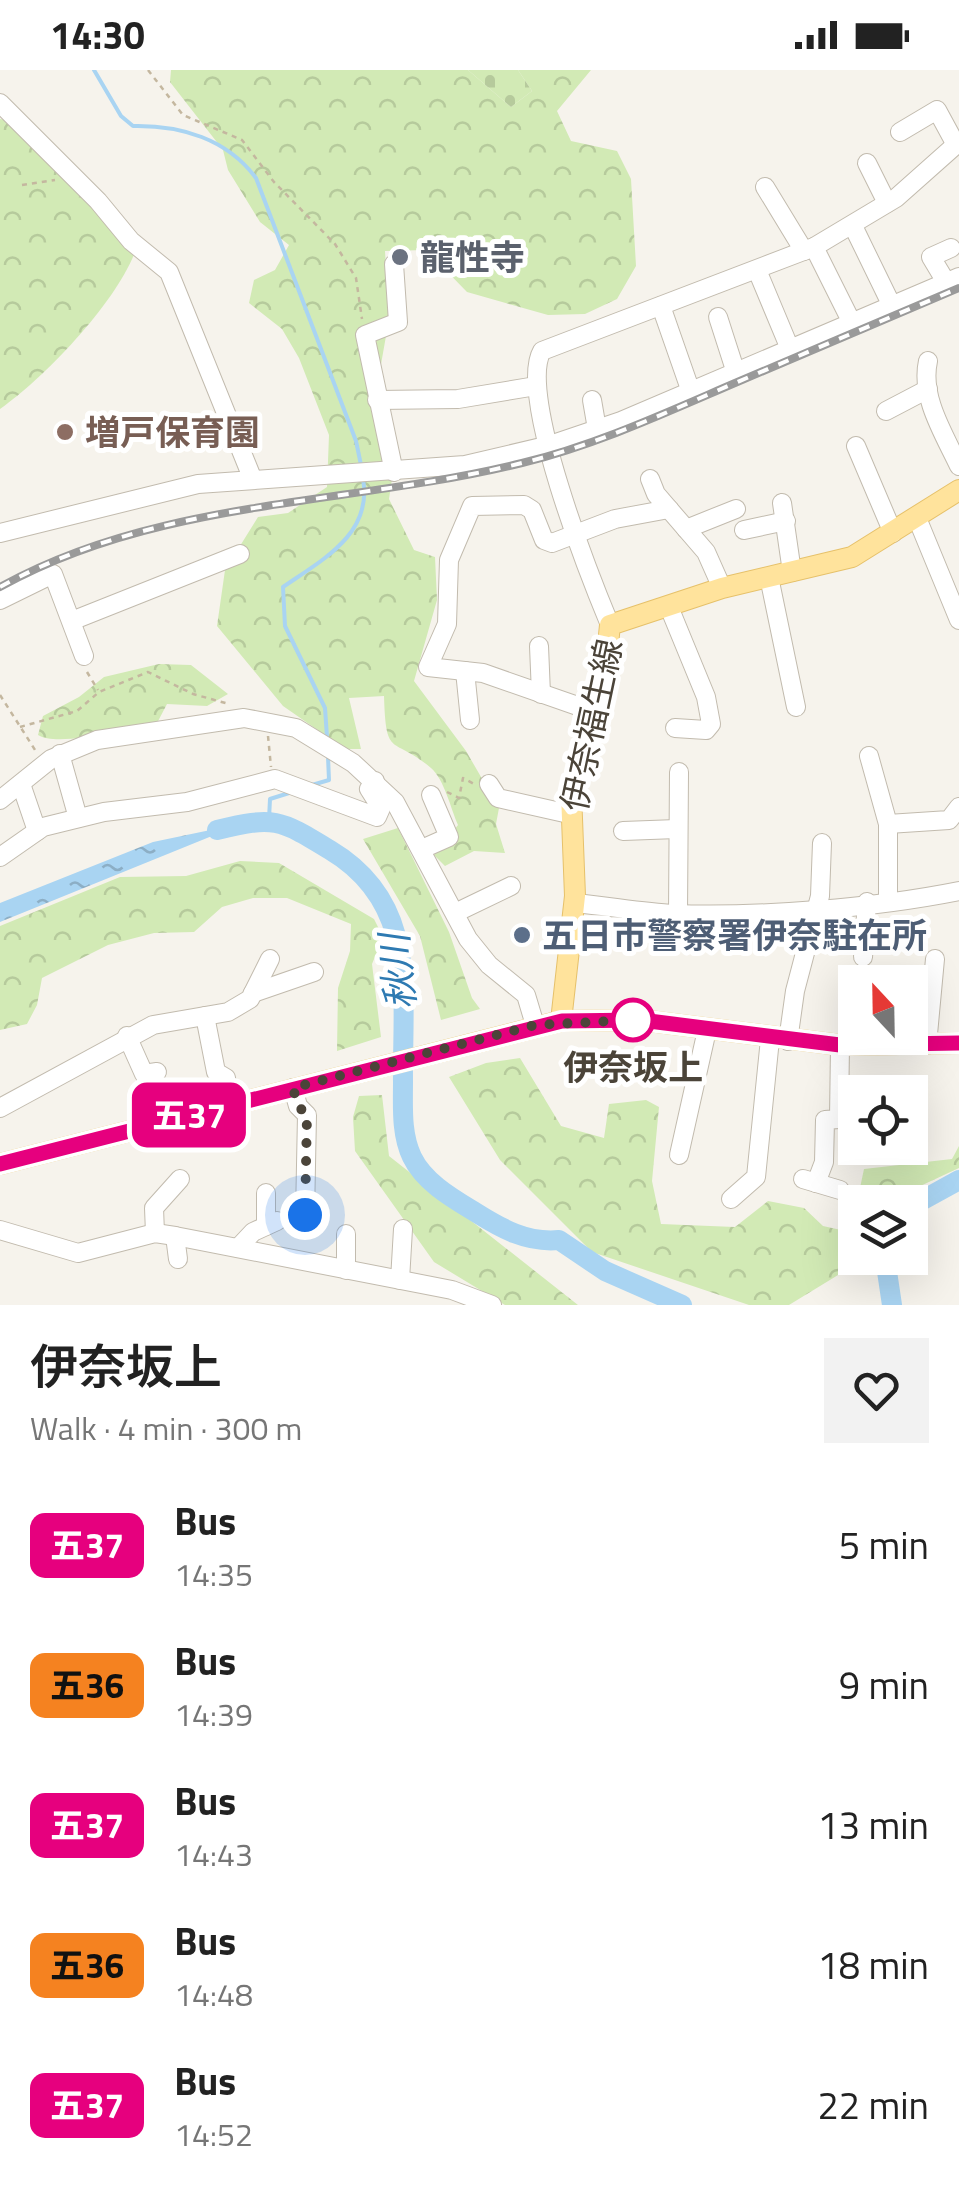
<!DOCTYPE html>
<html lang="en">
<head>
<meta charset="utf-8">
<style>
	body { margin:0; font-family:"Titillium Web","Noto Sans JP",sans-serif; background:#f2f2f2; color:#222; height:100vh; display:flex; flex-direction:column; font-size:38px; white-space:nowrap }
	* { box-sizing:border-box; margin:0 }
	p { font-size:32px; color:#767676 }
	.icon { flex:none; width:55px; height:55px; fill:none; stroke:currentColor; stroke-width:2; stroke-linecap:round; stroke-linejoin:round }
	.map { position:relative; height:1235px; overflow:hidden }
	.details { display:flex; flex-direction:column; background:#fff; flex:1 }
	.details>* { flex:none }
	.badge { padding:0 20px; border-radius:15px; font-size:35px; line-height:65px }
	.needle { width:65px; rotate:338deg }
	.controls { position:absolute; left:838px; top:895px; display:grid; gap:20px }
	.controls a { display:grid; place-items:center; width:90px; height:90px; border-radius:0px; background:#fff; box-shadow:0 10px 40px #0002; font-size:50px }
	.you { position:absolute; width:50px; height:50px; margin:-25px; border:8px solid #fff; border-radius:50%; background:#1a73e8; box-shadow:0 0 0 15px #1a73e833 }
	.map>.badge { position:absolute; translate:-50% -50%; box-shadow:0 0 0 5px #fff }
	.round { display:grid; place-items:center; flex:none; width:105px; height:105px; border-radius:0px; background:#f2f2f2 }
	.head { display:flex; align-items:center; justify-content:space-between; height:170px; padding:0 30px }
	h1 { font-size:48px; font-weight:600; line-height:75px }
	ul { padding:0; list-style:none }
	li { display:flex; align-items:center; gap:30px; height:140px; padding:0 30px }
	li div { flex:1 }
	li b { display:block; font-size:38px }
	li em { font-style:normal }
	li .badge { min-width:110px; font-weight:700; text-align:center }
	.status { display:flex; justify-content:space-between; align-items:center; height:70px; padding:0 50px; background:#fff; direction:ltr }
	.status svg { height:28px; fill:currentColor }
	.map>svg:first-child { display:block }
	.forest { fill:url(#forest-crowns) }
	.cemetery { fill:url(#cemetery-stones) }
	.water { fill:url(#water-ripples) }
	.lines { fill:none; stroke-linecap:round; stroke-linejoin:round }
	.stream { stroke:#a9d4f2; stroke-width:4 }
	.river { stroke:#a9d4f2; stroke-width:20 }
	.minor-casing { stroke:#c2bbae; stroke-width:20 }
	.major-casing { stroke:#e6c16a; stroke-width:22 }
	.path { stroke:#c4b79f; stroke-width:2.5; stroke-dasharray:5 5; stroke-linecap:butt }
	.minor { stroke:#fff; stroke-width:18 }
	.major { stroke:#ffe39c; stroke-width:20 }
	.rail-casing { stroke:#9a9a9a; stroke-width:8 }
	.rail { stroke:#fff; stroke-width:4; stroke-dasharray:11; stroke-linecap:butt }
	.line-casing { stroke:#fff; stroke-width:22 }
	.line { stroke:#e6007e; stroke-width:15 }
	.walk { stroke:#4b4439; stroke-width:10; stroke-dasharray:0 18 }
	.worship-dot { fill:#6b7280; stroke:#fff; stroke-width:4 }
	.education-dot { fill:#8d6e63; stroke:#fff; stroke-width:4 }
	.service-dot { fill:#5c6f8a; stroke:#fff; stroke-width:4 }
	.stop-dot { fill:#fff; stroke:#e6007e; stroke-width:5 }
	.labels { text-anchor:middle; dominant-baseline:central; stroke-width:10; stroke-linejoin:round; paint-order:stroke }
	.worship-label { font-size:35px; font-weight:bold; fill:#5b616d; stroke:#fff; text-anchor:start }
	.education-label { font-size:35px; font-weight:bold; fill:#785e54; stroke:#fff; text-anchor:start }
	.street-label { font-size:35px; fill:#4b4439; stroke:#fff }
	.service-label { font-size:35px; font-weight:bold; fill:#4e5e75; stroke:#fff; text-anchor:start }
	.stop-label { font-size:35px; font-weight:bold; fill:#4b4439; stroke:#fff }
	.water-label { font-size:38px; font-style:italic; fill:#2e7ab2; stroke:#fff }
</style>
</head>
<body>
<div class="status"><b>14:30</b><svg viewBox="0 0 49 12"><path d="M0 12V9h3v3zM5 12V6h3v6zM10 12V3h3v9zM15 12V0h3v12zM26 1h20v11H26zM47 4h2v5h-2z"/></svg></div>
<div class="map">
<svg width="959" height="1235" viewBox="0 0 959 1235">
	<defs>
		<pattern id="forest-crowns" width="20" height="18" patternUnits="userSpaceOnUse" patternTransform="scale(2.5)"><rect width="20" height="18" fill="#d2eab5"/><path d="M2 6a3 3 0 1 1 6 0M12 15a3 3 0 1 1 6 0" fill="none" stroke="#b6ca9c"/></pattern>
		<pattern id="cemetery-stones" width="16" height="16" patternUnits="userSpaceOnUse" patternTransform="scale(2.5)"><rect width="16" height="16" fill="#d2eab5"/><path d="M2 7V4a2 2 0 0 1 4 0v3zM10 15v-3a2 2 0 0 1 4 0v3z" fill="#b6ca9c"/></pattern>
		<pattern id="water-ripples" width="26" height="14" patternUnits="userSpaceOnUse" patternTransform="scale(2.5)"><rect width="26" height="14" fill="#a9d4f2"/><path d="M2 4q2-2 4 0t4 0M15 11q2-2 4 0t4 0" fill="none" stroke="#8caec5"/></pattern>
	</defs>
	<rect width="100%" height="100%" fill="#f6f3ec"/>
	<g class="forest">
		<path d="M171,0h297l43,37 21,-16 -14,-21h73l-34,41 14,30 46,10 14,28 5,87 -19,33 -32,15 -37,1 -81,-23 -41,-42 -41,1 4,68 -9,51 12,109 -3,20 25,51 21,7 2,43 -23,81 52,70 33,57 -3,16 9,29 -31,-2 -29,15 -11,-11 24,-30c-7,-16 -14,-46 -27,-57 -39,-33 -45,-8 -47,-72l-35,2 12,51h-16l-62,-43 -66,-80 8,-56 33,-53 30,-4 39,-26 2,-52 -30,-77 -17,-29 -33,-26 5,-23 21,-10 14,-25 -29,-23 -32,-52 -5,-20 -53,-68z"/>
		<path d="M0,49l13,2 122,131c-20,52 -90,125 -135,157z"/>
		<path d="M159,594l32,1 37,29 -21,12 -40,-2 -11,21c-27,2 -97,23 -118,10l5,-19 36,-19 25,-20z"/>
		<path d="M398,758l51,104 23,66 8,11 -39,11 -21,-84 -57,-97z"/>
		<path d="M240,791l39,2 95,56 9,18 -11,27 9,73 -44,14 1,-63 12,-37 1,-27 -64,-26h-34l-31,9 -28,25 -40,1 -46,12 -66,33 -5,27 -10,19 -27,6v-104l120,-49 66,-1z"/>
		<path d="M520,988l41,68 43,12 5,-34 37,-4 13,7 -7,74 9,43 74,3 33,-26 36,7 19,18 27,6 5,-22v48h8l-2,3 -72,44h-40l-157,-53 -92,-92 -51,-83 37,-14z"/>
		<path d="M382,1025l7,61 189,149h-73l-71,-43 -79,-111 -2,-34 6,-21z"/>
		<path d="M959,1076v22l-43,20 -18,14h-41l7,-33 88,-10z"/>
	</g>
	<path class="cemetery" d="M468,0h50l14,21 -21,16z"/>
	<path class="water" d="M244,753l-244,99v-19l153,-61z"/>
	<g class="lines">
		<g class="stream">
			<path d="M94,0l27,46 12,10c48,-1 94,13 123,52l100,263 5,24"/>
			<path d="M327,667l-2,-29 -40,-82 -2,-39c39,-27 90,-53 80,-108"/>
			<path d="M312,715l17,-5 -1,-23"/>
			<path d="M269,749l1,-20 19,-6"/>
		</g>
		<g class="river">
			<path d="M217,760c58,-14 62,-11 113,20 89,53 72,142 73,232 0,25 -2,52 9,75 12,25 40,41 63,55 27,17 52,31 84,28l46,31 77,34"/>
			<path d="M910,1137l49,-27"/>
			<path d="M885,1188l7,47"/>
		</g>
		<defs>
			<g id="minor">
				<path d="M0,33l98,98 33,40 38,31 84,208"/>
				<path d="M900,62l37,-22 19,35"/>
				<path d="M867,93l20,40"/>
				<path d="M765,117l39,64"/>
				<path d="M853,156l39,80"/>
				<path d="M814,177l38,76"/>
				<path d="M757,200l33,79"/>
				<path d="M946,212l-15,-25 20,-9"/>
				<path d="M661,236l30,86"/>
				<path d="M718,247l18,56"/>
				<path d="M928,291c-8,36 16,73 31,105"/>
				<path d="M377,330l81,-1 78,-13"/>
				<path d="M592,330l5,29"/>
				<path d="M886,341l42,-22"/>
				<path d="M856,376l37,87"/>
				<path d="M394,402l-29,-137 33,-13 -4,-58"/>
				<path d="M650,409l6,15 50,58 16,36"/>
				<path d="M782,433l10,69"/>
				<path d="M917,448l42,102"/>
				<path d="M686,459l50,-20"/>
				<path d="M744,460l42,-9"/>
				<path d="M0,463l198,-49 267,-19 85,-20 71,-24 338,-144"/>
				<path d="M769,507l27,130"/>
				<path d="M0,530l53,-26 31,82"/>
				<path d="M669,537l37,90 5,27 -5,6 -31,-2"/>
				<path d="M74,550l166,-66"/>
				<path d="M610,555c-20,-48 -93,-232 -68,-274l272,-104 82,-49 63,-56"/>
				<path d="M539,576l2,48"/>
				<path d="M465,601l5,49"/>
				<path d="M592,641l-109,-38 -55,-6 19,-43 2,-64 23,-54 52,-1 8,5 12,30 8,3 63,-24 54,-10"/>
				<path d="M60,684l18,64"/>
				<path d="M869,686l19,68v78"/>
				<path d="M21,714l16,47"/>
				<path d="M489,714l9,14 71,16"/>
				<path d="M0,730l51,-41 46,-19 147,-22 52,10 57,35 42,39 73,137 21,26 37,30 9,30"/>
				<path d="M888,754l61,-4 10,-13"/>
				<path d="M623,761l54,-2"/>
				<path d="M422,779l27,-12 -18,-42"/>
				<path d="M0,787l43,-30 61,-15 83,-10 88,-23 102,38 4,-9 -12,-19 6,-8"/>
				<path d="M574,833c34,3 67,9 100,11 87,3 200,-6 285,-23"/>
				<path d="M455,843l56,-27"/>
				<path d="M678,844l1,-142"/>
				<path d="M863,887l4,-55"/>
				<path d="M253,923l61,-21"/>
				<path d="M205,946l11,56 10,6 4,26"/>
				<path d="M127,966l17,38 13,-2"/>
				<path d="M788,971l7,-50 25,-95 2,-53"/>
				<path d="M927,975l8,-86"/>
				<path d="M293,1018l5,18 9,9 -2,100"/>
				<path d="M0,1038l153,-83 75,-13 22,-13 20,-40"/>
				<path d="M679,1085l28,-125"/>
				<path d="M803,1109l37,11"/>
				<path d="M816,1113l8,-21 1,-42 14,-1 1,-74"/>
				<path d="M731,1129l25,-22 14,-138"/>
				<path d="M266,1156v-33"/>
				<path d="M0,1160l78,23 77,-20 20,3 277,54 40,15"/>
				<path d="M155,1163l-1,-25 26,-29"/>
				<path d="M175,1166l3,23"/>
				<path d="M238,1178l15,-16 24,-11"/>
				<path d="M346,1200v-36"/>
				<path d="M400,1210l3,-51"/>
			</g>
			<g id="major">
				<path d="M561,951l14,-125 -4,-103 35,-129 4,-39 112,-37 130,-31 107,-67"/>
				<path d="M0,1094l561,-143 80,-1 199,25 119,-2"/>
			</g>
		</defs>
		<use href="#minor" class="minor-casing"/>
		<use href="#major" class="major-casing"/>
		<g class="path">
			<path d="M148,0l35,45 59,25 32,42 61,62 21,34 6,41"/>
			<path d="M22,115l33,-5"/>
			<path d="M87,602l11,18"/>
			<path d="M0,625l37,58"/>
			<path d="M20,657l57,-16 22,-19 49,-20 45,22 36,10"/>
			<path d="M268,666l3,31"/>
			<path d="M447,722l12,6 4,-20 11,6"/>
		</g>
		<use href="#minor" class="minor"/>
		<use href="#major" class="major"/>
		<defs>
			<path id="rail" d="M0,517c160,-89 348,-81 522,-124 74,-18 143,-50 213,-80 75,-32 149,-63 224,-95"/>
		</defs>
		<use href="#rail" class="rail-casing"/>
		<use href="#rail" class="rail"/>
	</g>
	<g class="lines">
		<defs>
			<path id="line" d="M0,1094l562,-143 79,-1 199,25 119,-2"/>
		</defs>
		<use href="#line" class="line-casing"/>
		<use href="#line" class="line"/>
		<path class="walk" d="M305,1145l2,-100 -9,-9 -5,-18 242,-63 98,-5"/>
	</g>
	<circle class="worship-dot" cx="400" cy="187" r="10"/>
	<circle class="education-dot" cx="65" cy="362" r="10"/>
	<circle class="service-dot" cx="522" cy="865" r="10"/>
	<circle class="stop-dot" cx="633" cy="950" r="20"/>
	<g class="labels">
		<g class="worship-label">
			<text x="420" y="187">龍性寺</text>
		</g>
		<g class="education-label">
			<text x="85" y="362">増戸保育園</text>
		</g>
		<g class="street-label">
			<text transform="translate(591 655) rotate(-78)">伊奈福生線</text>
		</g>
		<g class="service-label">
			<text x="542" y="865">五日市警察署伊奈駐在所</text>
		</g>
		<g class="stop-label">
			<text x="633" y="997">伊奈坂上</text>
		</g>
		<g class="water-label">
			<text transform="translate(397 902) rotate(-96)">秋川</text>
		</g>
	</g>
</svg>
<div class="controls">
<a><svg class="needle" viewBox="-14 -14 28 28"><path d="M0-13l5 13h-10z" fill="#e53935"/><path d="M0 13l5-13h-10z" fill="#767676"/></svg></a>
<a><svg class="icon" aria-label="locate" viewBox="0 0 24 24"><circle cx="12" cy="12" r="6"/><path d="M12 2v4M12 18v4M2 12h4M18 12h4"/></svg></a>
<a><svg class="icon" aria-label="layers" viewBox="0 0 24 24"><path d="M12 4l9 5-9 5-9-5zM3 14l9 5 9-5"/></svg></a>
</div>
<div class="you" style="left:305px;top:1145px"></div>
<b class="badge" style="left:189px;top:1045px;background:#e6007e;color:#fff">五37</b>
</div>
<section class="details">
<div class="head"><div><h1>伊奈坂上</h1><p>Walk · 4 min · 300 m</p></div><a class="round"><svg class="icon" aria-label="heart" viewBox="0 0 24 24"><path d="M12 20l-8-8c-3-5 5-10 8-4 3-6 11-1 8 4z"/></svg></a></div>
<ul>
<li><span class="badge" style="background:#e6007e;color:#fff">五37</span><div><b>Bus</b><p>14:35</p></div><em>5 min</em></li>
<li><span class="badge" style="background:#f58220;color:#111">五36</span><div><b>Bus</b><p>14:39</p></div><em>9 min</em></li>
<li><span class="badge" style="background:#e6007e;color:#fff">五37</span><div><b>Bus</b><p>14:43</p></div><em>13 min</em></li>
<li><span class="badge" style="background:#f58220;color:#111">五36</span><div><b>Bus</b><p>14:48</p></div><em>18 min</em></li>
<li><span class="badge" style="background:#e6007e;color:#fff">五37</span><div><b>Bus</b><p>14:52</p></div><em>22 min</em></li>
</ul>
</section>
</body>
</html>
